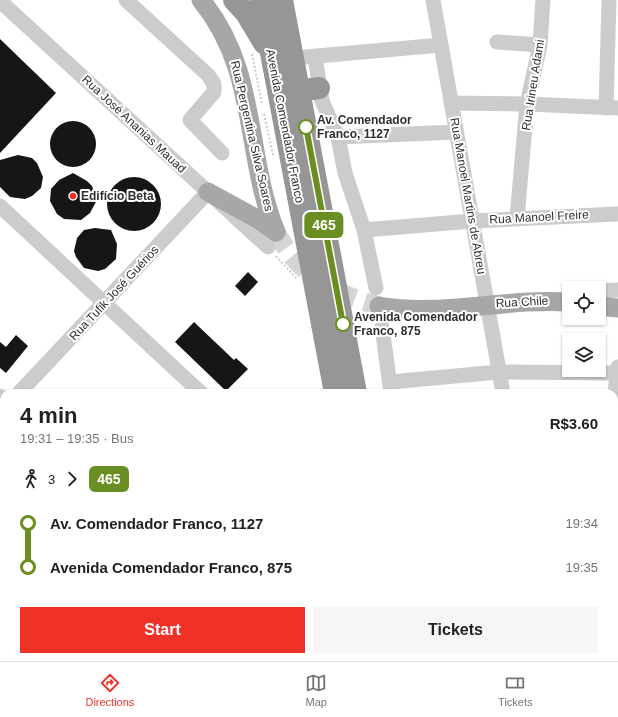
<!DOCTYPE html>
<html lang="en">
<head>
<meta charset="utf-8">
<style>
	body { margin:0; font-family:Arial,sans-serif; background:#f6f6f6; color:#202124; height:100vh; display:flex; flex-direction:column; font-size:15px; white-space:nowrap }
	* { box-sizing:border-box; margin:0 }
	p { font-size:13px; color:#757577 }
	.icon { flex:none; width:22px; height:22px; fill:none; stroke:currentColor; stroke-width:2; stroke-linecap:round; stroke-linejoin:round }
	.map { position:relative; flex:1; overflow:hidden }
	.drawer { position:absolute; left:0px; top:389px; width:618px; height:272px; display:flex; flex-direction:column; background:#fff; border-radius:12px 12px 0 0; box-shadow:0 1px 3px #0004 }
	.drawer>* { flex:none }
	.badge { padding:0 8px; border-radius:6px; font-size:14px; line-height:26px }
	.tools { position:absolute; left:562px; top:281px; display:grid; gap:8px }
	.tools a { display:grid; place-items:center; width:44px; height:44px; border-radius:0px; background:#fff; box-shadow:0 1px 3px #0004; font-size:20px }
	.map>.badge { position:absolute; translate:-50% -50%; box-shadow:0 0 0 2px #fff }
	.legs { display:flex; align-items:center; gap:6px; height:44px; padding:0 20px; font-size:13px }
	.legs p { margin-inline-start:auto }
	.overview { display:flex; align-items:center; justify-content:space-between; height:68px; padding:0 20px }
	h1 { font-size:22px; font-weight:700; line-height:30px }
	.cta { display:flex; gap:8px; margin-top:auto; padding:8px 20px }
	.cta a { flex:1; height:46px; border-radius:0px; background:#f03127; color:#fff; font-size:16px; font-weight:700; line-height:46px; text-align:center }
	.cta a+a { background:#f6f6f6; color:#202124 }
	ul { padding:0 20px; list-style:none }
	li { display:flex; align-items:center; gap:14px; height:44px; font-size:15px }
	li i { display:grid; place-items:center; width:6px; height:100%; margin:0 5px; background:currentColor }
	li i::after { content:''; width:10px; height:10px; margin:-5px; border:3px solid; border-radius:50%; background:#fff }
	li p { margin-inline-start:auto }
	li:first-child i { background:linear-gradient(#0000 50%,currentColor 0) }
	li:last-child i { background:linear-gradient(currentColor 50%,#0000 0) }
	.tab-bar { display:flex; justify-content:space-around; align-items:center; height:56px; border-top:1px solid #e0e0e0; background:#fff; font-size:11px; color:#757577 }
	.tab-bar a { display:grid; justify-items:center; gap:2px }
	.tab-bar .on { color:#f03127 }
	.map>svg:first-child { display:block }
	.water { fill:#c7daee }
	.building { fill:#161616 }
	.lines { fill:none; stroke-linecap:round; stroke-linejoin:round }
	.major-tunnel { stroke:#d5d5d5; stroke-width:19; stroke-dasharray:19 10; stroke-linecap:butt }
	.path { stroke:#ccc; stroke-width:2; stroke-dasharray:2 2; stroke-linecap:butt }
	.minor { stroke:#ccc; stroke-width:15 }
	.major { stroke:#a7a7a7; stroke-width:19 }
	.highway { stroke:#969696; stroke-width:22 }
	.line-1-casing { stroke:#fff; stroke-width:9 }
	.line-1 { stroke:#6b8e23; stroke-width:6 }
	.stop-1-dot { fill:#fff; stroke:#6b8e23; stroke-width:2 }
	.poi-dot { fill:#f03127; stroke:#fff; stroke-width:1.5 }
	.labels { text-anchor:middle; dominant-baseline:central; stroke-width:4; stroke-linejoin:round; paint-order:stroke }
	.street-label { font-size:12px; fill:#2f2f2f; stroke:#fff }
	.stop-label { font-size:12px; font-weight:bold; fill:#2f2f2f; stroke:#fff; text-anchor:start }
	.poi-label { font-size:12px; font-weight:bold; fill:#2f2f2f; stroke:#fff; text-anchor:start }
</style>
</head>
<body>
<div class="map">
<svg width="618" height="661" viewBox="0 0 618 661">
	<rect width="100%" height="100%" fill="#fff"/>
	<g class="water">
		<path d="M618,449v187l-4,12v-145z"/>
		<path d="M588,657h23l-1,4h-24z"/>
	</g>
	<g class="building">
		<path d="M0,39l56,54 -56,60z"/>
		<circle cx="73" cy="144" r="23"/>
		<path d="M18,155l14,3 5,5 6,14 -2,11 -9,8 -7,3 -15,-2 -10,-10v-27z"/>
		<path d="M73,173l14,8 5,5 5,14 -7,13 -9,7 -17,-1 -7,-5 -7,-13 1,-12 8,-9z"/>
		<circle cx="134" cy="204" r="27"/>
		<path d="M95,228l16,2 6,14 -1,15 -11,10 -7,2 -14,-3 -8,-11 -2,-6 3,-13 7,-8z"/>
		<path d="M248,272l10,10 -13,14 -10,-10z"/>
		<path d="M194,322l40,38 2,-2 12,11 -22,22 -51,-49z"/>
		<path d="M16,335l12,11 -22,27 -6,-5v-26l6,5z"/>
	</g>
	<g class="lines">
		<path class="major-tunnel" d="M276,232c24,44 56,61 103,74"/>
		<g class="path">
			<path d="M252,54l10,50"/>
			<path d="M264,114l9,41"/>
			<path d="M276,256l21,23"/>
		</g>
		<g class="minor">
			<path d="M126,0l82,75 6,9v8l-24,28 32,33"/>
			<path d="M433,0l70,393"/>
			<path d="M0,1l268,246"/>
			<path d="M497,42l43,3"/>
			<path d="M306,57l135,-12"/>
			<path d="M315,57l7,44 16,36 7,36 19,57 12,58"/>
			<path d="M451,103l76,1 91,4"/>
			<path d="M606,108l3,-108"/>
			<path d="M338,137l118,-5"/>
			<path d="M0,206l201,187"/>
			<path d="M517,218l10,-114 13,-59 3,-45"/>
			<path d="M364,230l108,-9 146,-7"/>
			<path d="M599,291l19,-1"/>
			<path d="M382,327l9,66"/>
			<path d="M390,382l109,-10 118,1"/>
			<path d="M19,393l189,-201"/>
			<path d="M0,396l4,3"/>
			<path d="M614,400l4,-33"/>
			<path d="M0,413l4,-4"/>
			<path d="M4,557l-4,2 4,16"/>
			<path d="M614,594h4"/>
			<path d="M0,624h4"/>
			<path d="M254,657v4"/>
			<path d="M198,661l9,-4"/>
			<path d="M571,661l1,-4"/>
		</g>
		<g class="major">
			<path d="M201,0c58,71 43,153 75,232"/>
			<path d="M208,192l53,29 15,11"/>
			<path d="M379,306c63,11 127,-8 190,-4"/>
			<path d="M599,306l19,2"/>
		</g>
		<g class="highway">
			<path d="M234,0l12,13 18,30"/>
			<path d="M261,0l74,393"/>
			<path d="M282,0l74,393"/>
			<path d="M299,91l20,-3"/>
			<path d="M385,657l1,4"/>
			<path d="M405,657l1,4"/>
		</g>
	</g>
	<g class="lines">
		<defs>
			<path id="line-1" d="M306,127l37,197"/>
		</defs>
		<use href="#line-1" class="line-1-casing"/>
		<use href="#line-1" class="line-1"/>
	</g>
	<g class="stop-1-dot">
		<circle cx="306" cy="127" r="7"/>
		<circle cx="343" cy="324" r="7"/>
	</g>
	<circle class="poi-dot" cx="73" cy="196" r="4"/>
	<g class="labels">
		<g class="street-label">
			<text transform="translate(533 85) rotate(-81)">Rua Irineu Adami</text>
			<text transform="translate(134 124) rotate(43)">Rua José Ananias Mauad</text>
			<text transform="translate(285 126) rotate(79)">Avenida Comendador Franco</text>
			<text transform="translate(252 136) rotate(77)">Rua Pergentina Silva Soares</text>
			<text transform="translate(468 196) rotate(80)">Rua Manoel Martins de Abreu</text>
			<text transform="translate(539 217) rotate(-3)">Rua Manoel Freire</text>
			<text transform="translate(114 293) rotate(-47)">Rua Tufik José Guérios</text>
			<text transform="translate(522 302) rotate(-3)">Rua Chile</text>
		</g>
		<g class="stop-label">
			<text x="317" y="120">Av. Comendador<tspan x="317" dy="14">Franco, 1127</tspan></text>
			<text x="354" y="317">Avenida Comendador<tspan x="354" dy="14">Franco, 875</tspan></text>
		</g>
		<g class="poi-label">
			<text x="81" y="196">Edifício Beta</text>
		</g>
	</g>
</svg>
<div class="tools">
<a><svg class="icon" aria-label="locate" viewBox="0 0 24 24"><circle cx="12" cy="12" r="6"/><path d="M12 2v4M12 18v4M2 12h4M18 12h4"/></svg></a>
<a><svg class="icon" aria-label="layers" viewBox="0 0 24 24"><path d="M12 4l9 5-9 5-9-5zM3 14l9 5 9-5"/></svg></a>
</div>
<b class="badge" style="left:324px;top:225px;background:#6b8e23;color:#fff">465</b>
<section class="drawer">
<div class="overview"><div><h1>4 min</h1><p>19:31 – 19:35 · Bus</p></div><b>R$3.60</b></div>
<div class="legs"><svg class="icon" aria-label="walk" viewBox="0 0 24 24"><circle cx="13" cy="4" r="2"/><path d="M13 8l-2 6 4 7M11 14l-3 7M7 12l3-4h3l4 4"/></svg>3<svg class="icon" aria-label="forward" viewBox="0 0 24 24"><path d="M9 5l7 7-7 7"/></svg><b class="badge" style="background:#6b8e23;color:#fff">465</b></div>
<ul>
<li><i style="color:#6b8e23"></i><b>Av. Comendador Franco, 1127</b><p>19:34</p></li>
<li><i style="color:#6b8e23"></i><b>Avenida Comendador Franco, 875</b><p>19:35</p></li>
</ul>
<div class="cta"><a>Start</a><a>Tickets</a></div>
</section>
</div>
<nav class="tab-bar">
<a class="on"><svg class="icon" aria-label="directions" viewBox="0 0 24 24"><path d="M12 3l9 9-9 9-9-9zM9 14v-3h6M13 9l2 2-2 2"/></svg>Directions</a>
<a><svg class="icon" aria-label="map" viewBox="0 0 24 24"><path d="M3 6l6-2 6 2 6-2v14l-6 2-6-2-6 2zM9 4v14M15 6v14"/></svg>Map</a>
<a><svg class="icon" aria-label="tickets" viewBox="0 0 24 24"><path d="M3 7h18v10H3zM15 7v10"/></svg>Tickets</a>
</nav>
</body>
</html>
